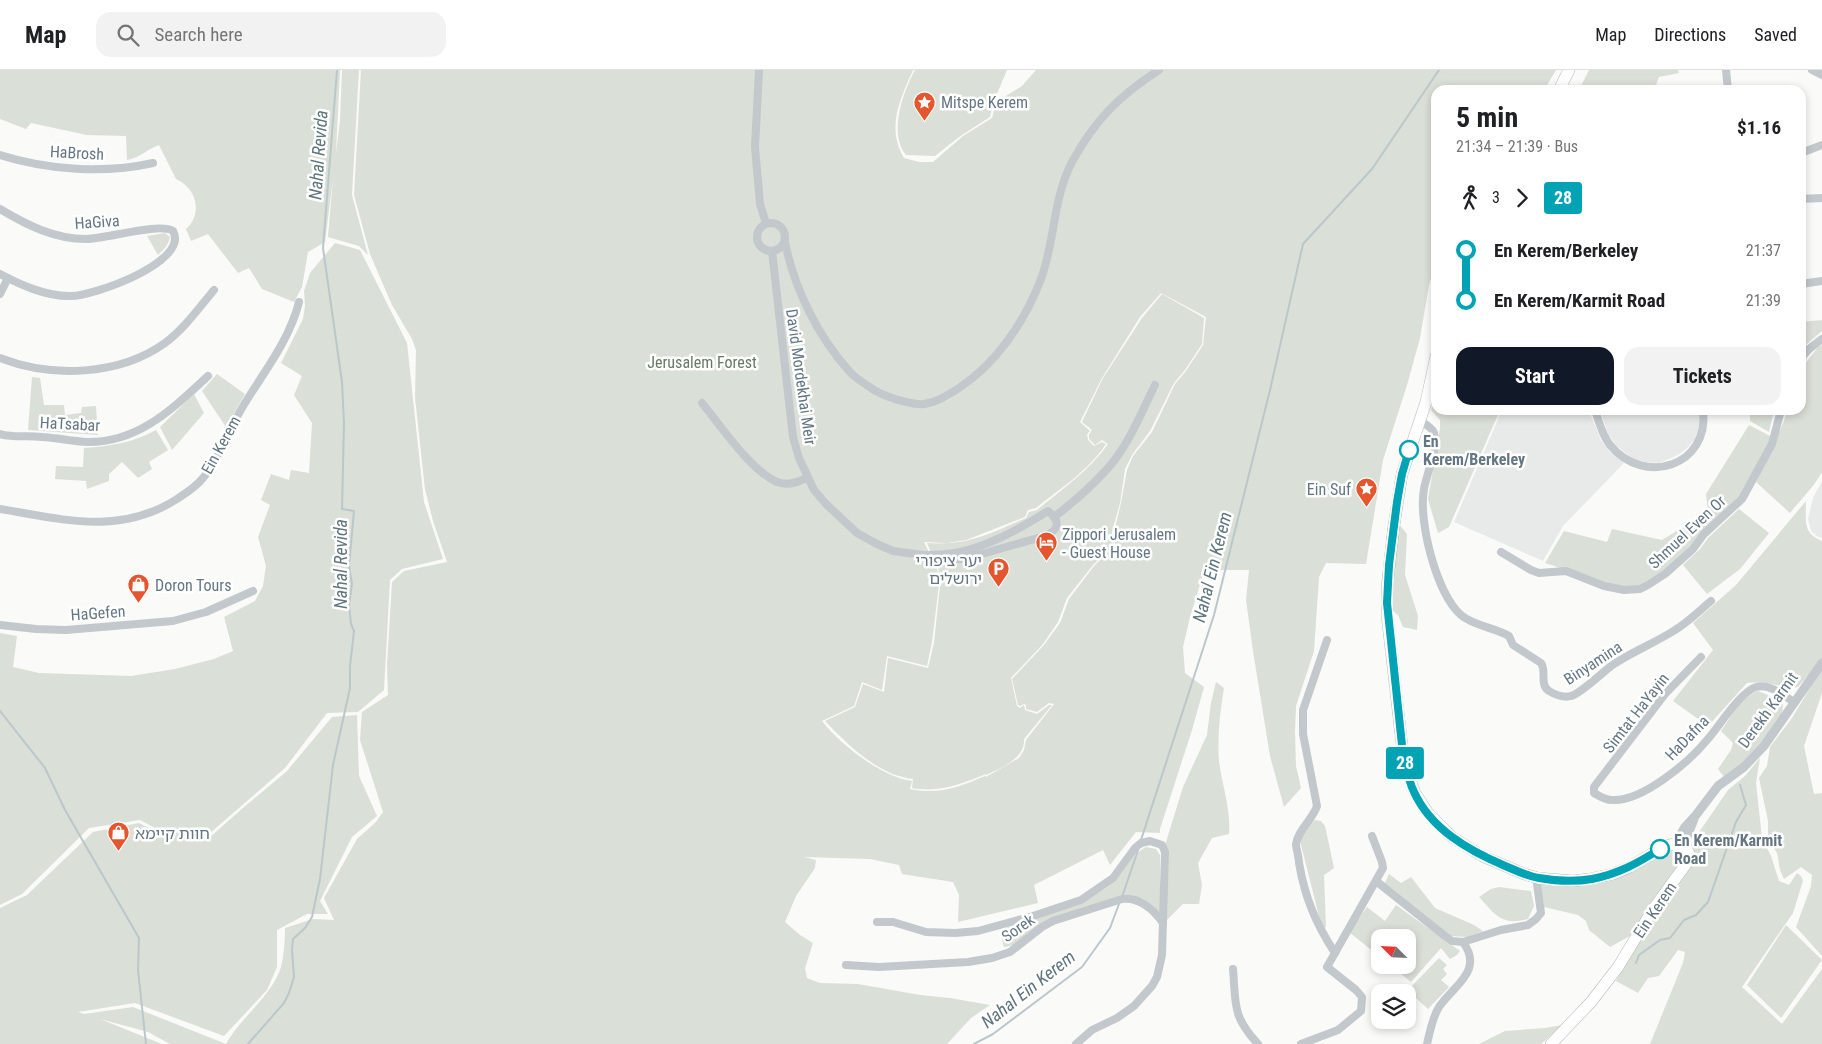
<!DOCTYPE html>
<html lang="en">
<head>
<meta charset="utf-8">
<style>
	body { margin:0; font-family:"Roboto Condensed","Noto Sans Hebrew",sans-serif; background:#f2f2f2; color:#202124; height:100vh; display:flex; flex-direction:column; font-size:19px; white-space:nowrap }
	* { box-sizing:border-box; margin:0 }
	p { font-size:16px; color:#757577 }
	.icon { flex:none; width:28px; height:28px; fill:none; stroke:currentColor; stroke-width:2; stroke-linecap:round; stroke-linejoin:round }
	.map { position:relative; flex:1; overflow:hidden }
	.panel { position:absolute; left:1431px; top:15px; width:375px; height:330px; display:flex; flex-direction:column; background:#fff; border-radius:15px; box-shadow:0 2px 8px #0003 }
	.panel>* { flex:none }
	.badge { padding:0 10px; border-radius:4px; font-size:18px; line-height:32px }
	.needle { width:32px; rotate:294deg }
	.tools { position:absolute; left:1371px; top:859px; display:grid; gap:10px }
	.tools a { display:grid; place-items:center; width:45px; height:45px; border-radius:10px; background:#fff; box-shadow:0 2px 8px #0003; font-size:25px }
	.map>.badge { position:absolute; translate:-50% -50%; box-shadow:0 0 0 2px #fff }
	.legs { display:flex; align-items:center; gap:8px; height:55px; padding:0 25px; font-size:16px }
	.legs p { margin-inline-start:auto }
	.head { display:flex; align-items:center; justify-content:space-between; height:85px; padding:0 25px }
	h1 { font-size:28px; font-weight:700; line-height:38px }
	.action { display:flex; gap:10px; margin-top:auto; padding:10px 25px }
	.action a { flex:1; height:58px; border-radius:15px; background:#111827; color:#fff; font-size:20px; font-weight:700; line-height:58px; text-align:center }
	.action a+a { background:#f2f2f2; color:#202124 }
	ul { padding:0 25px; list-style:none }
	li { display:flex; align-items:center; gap:18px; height:50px; font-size:19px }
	li i { display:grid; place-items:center; width:8px; height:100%; margin:0 6px; background:currentColor }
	li i::after { content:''; width:12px; height:12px; margin:-6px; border:4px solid; border-radius:50%; background:#fff }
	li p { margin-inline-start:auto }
	li:first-child i { background:linear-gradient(#0000 50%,currentColor 0) }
	li:last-child i { background:linear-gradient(currentColor 50%,#0000 0) }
	header { display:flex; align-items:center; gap:30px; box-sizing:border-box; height:70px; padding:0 25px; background:#fff; border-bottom:1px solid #e0e0e0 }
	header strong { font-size:24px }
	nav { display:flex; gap:28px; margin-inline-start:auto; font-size:18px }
	.search { width:350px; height:45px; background:#f2f2f2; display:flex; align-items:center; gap:12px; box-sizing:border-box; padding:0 18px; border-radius:15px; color:#757577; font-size:19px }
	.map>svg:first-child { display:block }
	.built { fill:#e8e9e9 }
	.green { fill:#dadfd7; fill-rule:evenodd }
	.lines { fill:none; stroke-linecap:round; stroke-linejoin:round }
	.stream { stroke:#bbc7cb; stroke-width:2 }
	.primary-casing { stroke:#b5babe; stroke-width:12 }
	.minor { stroke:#c3c8cc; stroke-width:8 }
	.tertiary { stroke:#c3c8cc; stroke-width:9 }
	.primary { stroke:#fff; stroke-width:11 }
	.line-1-casing { stroke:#fff; stroke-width:11 }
	.line-1 { stroke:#00a3b4; stroke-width:8 }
	.stop-1-dot { fill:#fff; stroke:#00a3b4; stroke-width:2.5 }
	.labels { text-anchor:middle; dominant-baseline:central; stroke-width:5; stroke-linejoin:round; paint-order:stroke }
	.poi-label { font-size:16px; fill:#657683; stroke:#fff; text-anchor:start }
	.street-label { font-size:16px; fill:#657683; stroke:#fff }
	.park-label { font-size:16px; fill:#687a64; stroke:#fff }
	.stop-label { font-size:16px; font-weight:bold; fill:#657683; stroke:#fff; text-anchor:start }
	.water-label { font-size:18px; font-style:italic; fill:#60757c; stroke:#fff }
</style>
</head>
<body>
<header>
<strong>Map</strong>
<div class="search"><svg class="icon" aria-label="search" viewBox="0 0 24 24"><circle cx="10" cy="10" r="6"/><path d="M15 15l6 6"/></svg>Search here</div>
<nav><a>Map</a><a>Directions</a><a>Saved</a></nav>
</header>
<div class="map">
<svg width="1822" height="974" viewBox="0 0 1822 974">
	<rect width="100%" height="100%" fill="#fafaf8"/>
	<g class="built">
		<path d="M1502,340l87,1 12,29 9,12 14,11 -61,63 -20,35 -89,-39z"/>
		<path d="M1600,340h102v6l-7,23 -8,9 -9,7 -19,8 -14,-1 -12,-3 -17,-14 -8,-11z"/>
		<path d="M1822,411v57l-4,-1 -7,-6 -3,-12 5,-21z"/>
	</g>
	<g class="green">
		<path d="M0,0h340l-4,83 4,-32 2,-51h17l-7,125 16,60 -9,-9 -31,-9 5,-58 -8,63 -17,10 -6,35 -8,15 -32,-13 -13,-21 -11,5 -30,-39 -17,7 -5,-12c17,-15 11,-41 -10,-50l-17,-34c-14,5 -19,13 -32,15l-1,-24 -39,-1 -56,-12 -5,6 -26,-10z"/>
		<path d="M361,0h552c-13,30 -27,57 -9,88l15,4h14l30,-26 29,-18 4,-16 26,-16 14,-16h520l-12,20h-108v171l-7,24 -9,53 -13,47 -24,75 -17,104 -40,-1 -7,14 -5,74 -18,55 -1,25 1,35 5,22 -17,19 -14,-51 -17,-105 -7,-51 3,-30h-34l-12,5 -13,42 -7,30 2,26 19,14 -12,43 -32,99v4l-24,-1 -26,33 -7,-15 -69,35 4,18 -80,19 1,-27 -6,-13 -51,-8 -3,-9 -29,-6 -66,-2 12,3 -1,8 -19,28 -11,26 15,13 13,8 -8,25 2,10 13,5 38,1 62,11 30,3 40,7 -19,13 -24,26h-777l-22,-12 -48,-13 62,25h-162v-136l27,-13 66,-63 46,-9 14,7 34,3 22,5 35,-31 43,-36 45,-54 25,-2 2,61 18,40 -25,21 -32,64 8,13h-21l-30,16v37l-10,23 -43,46 -89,-33 -57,9 6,2 49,-7 93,37c14,-26 46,-48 55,-77 3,-12 4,-26 4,-39l28,-9 21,1 -10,-22 33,-59 19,-17 7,-10 -23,-72 2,-28 26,-17 -1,-30 5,-83 12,-11 43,-9 -14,-41 -8,-32 -10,-91 1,-48 -4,-11 -20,-34 -22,-51 -16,-59zM1161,223l45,24 -3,28 -17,26 -11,13 -23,48 -19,24 -6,14 -6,33 -7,29 1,13 -21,21 -25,33 -9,24 -16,22 -32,34 6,26 2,1 4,-2 2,1v4l11,3 12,-9 5,1 -28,36 -2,10 -5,8 -33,19 -1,-1c-26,11 -46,19 -75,13l2,-8c-31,-4 -72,-37 -90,-60l32,-15 8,-24 20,8 5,-34 40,10 5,-24 8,-66 -16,-34 23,1 19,-3 59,-23 3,-7 8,-2c25,-20 52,-37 70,-64l-4,-2 -8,4 -6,-6 -1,-6 3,-3 -10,-9 22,-44 38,-61z"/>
		<path d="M915,0h92l-14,33 -3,14 -31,20 -24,19 -29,-1c-18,-22 -3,-63 9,-85z"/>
		<path d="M1589,0h89l1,3 -20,4 -5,13h-75z"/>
		<path d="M165,163l5,4c-2,9 -6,12 -12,18l-11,-19z"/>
		<path d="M335,173l25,7 47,93 17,159 19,57 -41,10 -12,11 -6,110 -26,22 -31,1 -42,55 -76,66 -54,-6 -15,-8 -51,8 -67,66 -22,11v-272l17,3 -4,31 26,6 92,3 44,-7 39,-10 19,-8 -9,-34 31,-16 8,-15 3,-20 -8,-29 12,-32 -9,-5 10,-26 18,6 2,-10 18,3 3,-50 -18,-28 8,-19 -21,-13 22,-44 2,-13 -1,-15 6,-18z"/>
		<path d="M1162,224l42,24 -2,26 -17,26 -11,13 -24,48 -18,24 -7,14 -5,34 -8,29 2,13 -21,20 -26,33 -9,24 -15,22 -32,34 6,28 3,2 4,-3 1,5 12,4 12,-9h3l-28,34c1,20 -23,29 -38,36v-1c-25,10 -47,19 -74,14l1,-9c-35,-4 -65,-34 -88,-58l30,-14 8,-23 21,8 4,-34 40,10 6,-25 7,-67 -14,-33c40,3 62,-9 99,-25l3,-6 8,-2c25,-21 52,-39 71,-66l-6,-4 -7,5 -6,-6v-4l3,-5 -10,-8 21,-44 39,-60z"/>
		<path d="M1822,250v11l-21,18v-27z"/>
		<path d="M1822,275v127c-8,15 -21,27 -32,41l-34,-31 28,-61 3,-11h14v-41l17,-22z"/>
		<path d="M217,304l28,20 -19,33 -24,-36z"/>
		<path d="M32,307l8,1 4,27h20l1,10 16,-2 1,-6 14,-1 2,29 -70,-5z"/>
		<path d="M194,324l10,19 -32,37 -12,-23z"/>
		<path d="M1436,326v14h64l-51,117 -11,6 -10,-34 12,-70v-9l-9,-10z"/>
		<path d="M1750,340h24l-5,22 -19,-11z"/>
		<path d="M1749,355l23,12 -27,55 -69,69 -22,17 -17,9h-18l-74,-24 19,-32 43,11 5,-13 50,11 46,-28 -2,-18z"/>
		<path d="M156,360l12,20 -19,12 3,7 -14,9 -16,-16 -13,12v7l-22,8 -1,-8 -31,-2 1,-13 27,1 1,-19c26,-2 48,-5 72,-18z"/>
		<path d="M1806,431c0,19 -4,32 16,40v119l-24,27 -7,1 -29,-6 -15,1 -39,43 -35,-25 40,-51 -20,-27 43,-38z"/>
		<path d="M1739,439l30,24 -29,36 -33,25 -24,-29 17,-16 8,-11z"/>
		<path d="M1399,454l8,10 -2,41 13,41 -1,14 -14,-3 -5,-12 -5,-4v-27z"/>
		<path d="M1822,598v25l-18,53 10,48 8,-1v163l-26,-29 15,-41 1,-11 -11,-8 -17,12 -4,-9 -3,-17 -9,-14v-18l-9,-43 8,-12 3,-19 22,-29z"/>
		<path d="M1216,612l8,6c-4,24 -7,49 -5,73 3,24 12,49 10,73l-17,4 -14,25 4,22 -3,19h-16l-16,16 -1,-78 17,-55 24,-52 4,-32z"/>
		<path d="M1758,621l20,8 5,5c-1,32 -35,56 -58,74l-7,-9 13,-19 2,-7 -12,-12c10,-14 20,-34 37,-40z"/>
		<path d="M1760,688l-4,25 6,55 9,18 8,25 10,4 8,-12 4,3 2,5 -10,32 -51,74 40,37 40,-55v75h-172l33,-81 2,-11 -7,-2 -19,26 -11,2 -10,15 -22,-12 22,-38 55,-82 1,-10 -3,-7 37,-54 17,-14z"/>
		<path d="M1315,750l6,1 4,5 9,42 -10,7 2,52 -4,1 -22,-87 7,-14z"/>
		<path d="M1146,777l10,2 4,6v58c-13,-10 -22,-17 -38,-18l-71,24 -37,26 -10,2 -2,-7 2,-11c35,-15 74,-20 106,-44 15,-11 19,-29 36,-38z"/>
		<path d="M1667,778l17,5 1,5 -55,78 -20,11 -21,-17 -3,-9 -8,-6 -34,-8 -4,-24 29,3z"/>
		<path d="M1389,804l12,9 10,-6 24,31 39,17 9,6 -16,6 -16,-1 -66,-53z"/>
		<path d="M1499,817l32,4 3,15 -6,13c-27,7 -32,-4 -49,-22l12,-8z"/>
		<path d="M1396,835l64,46 -3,4 -7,4 -9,-11 -30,34 -21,-17h18v-27h-28v19l-31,-25 18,-25 18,14z"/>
		<path d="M1786,855l36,35 -41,58 -34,-33z"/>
		<path d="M1439,888l8,7 -4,4 4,5 -6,6 8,7 -21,22 -12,-11 -8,8v-14h-2z"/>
		<path d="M1562,955l-21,19h-62l26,-13 40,-3z"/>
	</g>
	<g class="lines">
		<g class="stream">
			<path d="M0,641l45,57 20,42 74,128 -1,32 8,74"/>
			<path d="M1141,770l73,-225 56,-225 33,-146 69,-75 67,-99"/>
			<path d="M1122,827l16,-47"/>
			<path d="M1636,893l3,-8 21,-15 10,-2 14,-18 12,-5 12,-13 28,-80 10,-17 -6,-20"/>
			<path d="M248,974l36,-41 5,-10 5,-16 -2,-27 1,-11 12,-11 7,-11 8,-38 13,-114 17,-77v-22l4,-35 -3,-7 -2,-19 3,-21 -3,-18 5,-55 -12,-2 2,-86 -2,-41 -19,-134 14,-178"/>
			<path d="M974,974l19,-10 89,-67 28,-39 9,-24"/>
		</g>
		<defs>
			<g id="primary">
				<path d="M1559,20l10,-20"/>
				<path d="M1436,286l-10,46 -24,72 -9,58 -6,56v27l15,130 4,23 9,25 13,20 24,24 30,19 42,18 14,4 35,3 16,-2 24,-5 17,-7 31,-19 12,-4 14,5 2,5 -3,10 -34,47 -34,56 -27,35 -40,42"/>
			</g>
		</defs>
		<use href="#primary" class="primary-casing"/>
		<g class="minor">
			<path d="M759,0l-4,77 5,57 6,19"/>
			<path d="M1726,0l2,20"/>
			<path d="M1812,0l10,5"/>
			<path d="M1801,83l21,-8"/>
			<path d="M0,85c48,15 104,19 153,8"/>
			<path d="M1801,129l21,-1"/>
			<path d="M0,139c27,16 54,30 86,30 20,0 74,-17 87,-8 17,31 -81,66 -104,65 -24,0 -48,-11 -69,-22"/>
			<circle cx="771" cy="167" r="14"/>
			<path d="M785,172c9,46 33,95 65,130 5,6 14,11 21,16 8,6 18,9 27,12 9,2 18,5 26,4 13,-2 24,-9 35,-16 38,-25 66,-67 82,-109 14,-38 12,-81 31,-117 23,-42 47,-66 87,-92"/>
			<path d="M772,181l21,186 6,21 15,32 12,14 31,29 20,11 16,7 60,8h11l81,-23c14,-6 16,-15 3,-25 -28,18 -60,36 -93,42 -10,2 -21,2 -31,2"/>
			<path d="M1801,214l21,-3"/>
			<path d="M0,224l8,-16"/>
			<path d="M0,288c51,20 119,18 165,-15 19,-14 34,-35 49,-53"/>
			<path d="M1801,288l8,-9 13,-10"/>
			<path d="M702,333c19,23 48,67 75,79 11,4 21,0 30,-4"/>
			<path d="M1595,340c4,12 7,25 15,35 34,42 100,21 93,-35"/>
			<path d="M1420,351c5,3 12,6 14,12 5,12 -8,43 -10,56 -6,31 12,104 37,126 11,10 34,13 48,21l4,9 28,18c6,8 -2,22 8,28 6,4 15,7 22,5 9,-2 31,-23 40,-30 20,-14 44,-23 64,-36 13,-8 24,-19 36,-29"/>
			<path d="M0,364c14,4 27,1 42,3 15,1 30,4 45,5 52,1 86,-34 121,-66"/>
			<path d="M0,439c62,10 119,27 177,-10 9,-6 19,-12 26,-21 17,-20 25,-47 39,-70 20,-34 47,-66 57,-106"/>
			<path d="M1054,447c20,-15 38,-31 55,-50 20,-23 32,-54 46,-82"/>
			<path d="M1501,482l30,18 8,3 27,-2 38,15 20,4 16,-1 8,-4 17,-11 28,-25 11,-15 38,-35 30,-55 9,-34"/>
			<path d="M0,555l36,4 30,1 107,-9 33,-9 47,-21"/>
			<path d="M1327,570l-24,70v24l14,72c-4,13 -19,24 -21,38 0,5 3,13 3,19 6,35 17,61 36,90"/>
			<path d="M1701,587l-36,37 -71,93v6c5,3 11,7 18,7 30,2 77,-38 95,-60 11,-12 34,-49 49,-53 14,-4 28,9 38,15"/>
			<path d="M1376,811l69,55 7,5 11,1c21,29 -9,43 -24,65 -7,11 -9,25 -12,37"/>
			<path d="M877,852h16l33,10 29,1 23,-2 55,-15 48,-16 32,-22 22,-30 6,-5 9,-2 12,4 3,7 -3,103 -5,22 -5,9 -18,20 -17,12 -25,12 -16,14"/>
			<path d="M1463,872l38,-12 27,-5 8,-6 5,-6 -4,-29 1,-6"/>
			<path d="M846,895l33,2 89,-5 24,-4 18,-6 32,-25 11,-6 69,-22c18,-2 31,10 41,24"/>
			<path d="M1233,899c3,36 -1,47 25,75"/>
			<path d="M1301,974l37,-14 23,-19 1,-14 -6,-7 -29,-23 56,-99 -1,-6 -10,-26"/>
		</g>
		<g class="tertiary">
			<path d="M1675,774l10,-17 11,-12 22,-29 26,-19 20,-21 58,-83"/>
			<path d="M1683,777l11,-28"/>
		</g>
		<use href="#primary" class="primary"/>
	</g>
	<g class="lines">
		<defs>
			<path id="line-1" d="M1409,380l-7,24 -5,28 -8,63 -2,38 15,142c3,16 5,33 12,47 17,37 54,58 89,73 12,5 23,11 36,13 17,3 36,4 53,1 26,-5 46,-16 68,-30"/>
		</defs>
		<use href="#line-1" class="line-1-casing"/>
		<use href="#line-1" class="line-1"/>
	</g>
	<defs>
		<symbol id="sight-pin" viewBox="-11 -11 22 30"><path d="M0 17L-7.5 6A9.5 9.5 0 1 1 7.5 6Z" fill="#e4572e" stroke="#fff"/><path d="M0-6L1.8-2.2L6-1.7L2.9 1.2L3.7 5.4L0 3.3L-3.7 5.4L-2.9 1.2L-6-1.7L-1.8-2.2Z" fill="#fff"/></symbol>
		<symbol id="hotel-pin" viewBox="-11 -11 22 30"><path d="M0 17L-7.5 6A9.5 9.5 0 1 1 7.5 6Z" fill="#e4572e" stroke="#fff"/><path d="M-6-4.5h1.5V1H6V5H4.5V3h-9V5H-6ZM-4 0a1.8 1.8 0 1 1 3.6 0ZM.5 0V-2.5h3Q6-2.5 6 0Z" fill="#fff"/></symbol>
		<symbol id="parking-pin" viewBox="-11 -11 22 30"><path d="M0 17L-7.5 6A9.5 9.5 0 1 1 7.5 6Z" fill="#e4572e" stroke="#fff"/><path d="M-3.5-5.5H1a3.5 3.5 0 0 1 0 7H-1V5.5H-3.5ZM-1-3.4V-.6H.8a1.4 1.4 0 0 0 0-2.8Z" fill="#fff"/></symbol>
		<symbol id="shop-pin" viewBox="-11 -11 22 30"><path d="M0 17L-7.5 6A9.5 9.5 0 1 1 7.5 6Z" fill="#e4572e" stroke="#fff"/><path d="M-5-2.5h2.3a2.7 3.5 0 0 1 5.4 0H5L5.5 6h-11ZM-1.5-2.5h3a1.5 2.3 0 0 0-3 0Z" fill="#fff"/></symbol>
	</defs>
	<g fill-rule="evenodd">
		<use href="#sight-pin" x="912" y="20" width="25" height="34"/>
		<use href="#sight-pin" x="1354" y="406" width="25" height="34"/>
		<use href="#hotel-pin" x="1034" y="460" width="25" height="34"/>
		<use href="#parking-pin" x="986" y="486" width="25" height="34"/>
		<use href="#shop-pin" x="126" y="502" width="25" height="34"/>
		<use href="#shop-pin" x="106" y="750" width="25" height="34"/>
	</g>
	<g class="stop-1-dot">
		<circle cx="1409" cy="380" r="9"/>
		<circle cx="1660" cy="779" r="9"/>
	</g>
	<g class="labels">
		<g class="poi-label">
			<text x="941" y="32">Mitspe Kerem</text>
			<text x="1351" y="419" text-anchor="end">Ein Suf</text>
			<text x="1062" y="464">Zippori Jerusalem<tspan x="1062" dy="18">- Guest House</tspan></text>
			<text x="982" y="490" text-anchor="end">יער ציפורי<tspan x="982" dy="18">ירושלים</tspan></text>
			<text x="155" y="515">Doron Tours</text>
			<text x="135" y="763">חוות קיימא</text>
		</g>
		<g class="street-label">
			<text transform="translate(77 83) rotate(3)">HaBrosh</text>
			<text transform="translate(97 152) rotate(-4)">HaGiva</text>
			<text transform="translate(801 307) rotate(82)">David Mordekhai Meir</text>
			<text transform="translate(70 354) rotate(3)">HaTsabar</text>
			<text transform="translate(221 375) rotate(-61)">Ein Kerem</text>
			<text transform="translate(1687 462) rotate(-43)">Shmuel Even Or</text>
			<text transform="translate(98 543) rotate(-4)">HaGefen</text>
			<text transform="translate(1593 593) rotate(-33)">Binyamina</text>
			<text transform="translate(1768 640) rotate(-54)">Derekh Karmit</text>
			<text transform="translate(1636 643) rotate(-52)">Simtat HaYayin</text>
			<text transform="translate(1687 668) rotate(-46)">HaDafna</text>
			<text transform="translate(1655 840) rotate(-56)">Ein Kerem</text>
			<text transform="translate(1018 858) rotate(-35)">Sorek</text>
		</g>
		<g class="park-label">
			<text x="702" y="292">Jerusalem Forest</text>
		</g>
		<g class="stop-label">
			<text x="1423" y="371">En<tspan x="1423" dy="18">Kerem/Berkeley</tspan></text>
			<text x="1674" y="770">En Kerem/Karmit<tspan x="1674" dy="18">Road</tspan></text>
		</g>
		<g class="water-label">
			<text transform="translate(318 85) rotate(-86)">Nahal Revida</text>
			<text transform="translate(340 494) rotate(-90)">Nahal Revida</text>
			<text transform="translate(1212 497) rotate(-76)">Nahal Ein Kerem</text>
			<text transform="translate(1028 919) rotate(-38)">Nahal Ein Kerem</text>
		</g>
	</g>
</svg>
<div class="tools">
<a><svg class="needle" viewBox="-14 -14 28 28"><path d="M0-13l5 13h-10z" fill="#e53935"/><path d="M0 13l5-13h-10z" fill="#757577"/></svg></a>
<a><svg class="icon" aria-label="layers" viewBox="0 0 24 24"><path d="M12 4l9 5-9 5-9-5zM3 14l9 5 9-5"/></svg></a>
</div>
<b class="badge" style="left:1405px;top:693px;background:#00a3b4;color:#fff">28</b>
<section class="panel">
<div class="head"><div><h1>5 min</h1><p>21:34 – 21:39 · Bus</p></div><b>$1.16</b></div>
<div class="legs"><svg class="icon" aria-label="walk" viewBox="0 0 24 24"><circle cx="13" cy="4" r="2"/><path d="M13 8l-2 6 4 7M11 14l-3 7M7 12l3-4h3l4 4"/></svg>3<svg class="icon" aria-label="forward" viewBox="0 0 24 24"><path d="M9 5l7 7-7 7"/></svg><b class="badge" style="background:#00a3b4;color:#fff">28</b></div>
<ul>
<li><i style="color:#00a3b4"></i><b>En Kerem/Berkeley</b><p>21:37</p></li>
<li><i style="color:#00a3b4"></i><b>En Kerem/Karmit Road</b><p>21:39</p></li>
</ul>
<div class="action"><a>Start</a><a>Tickets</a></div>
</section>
</div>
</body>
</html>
